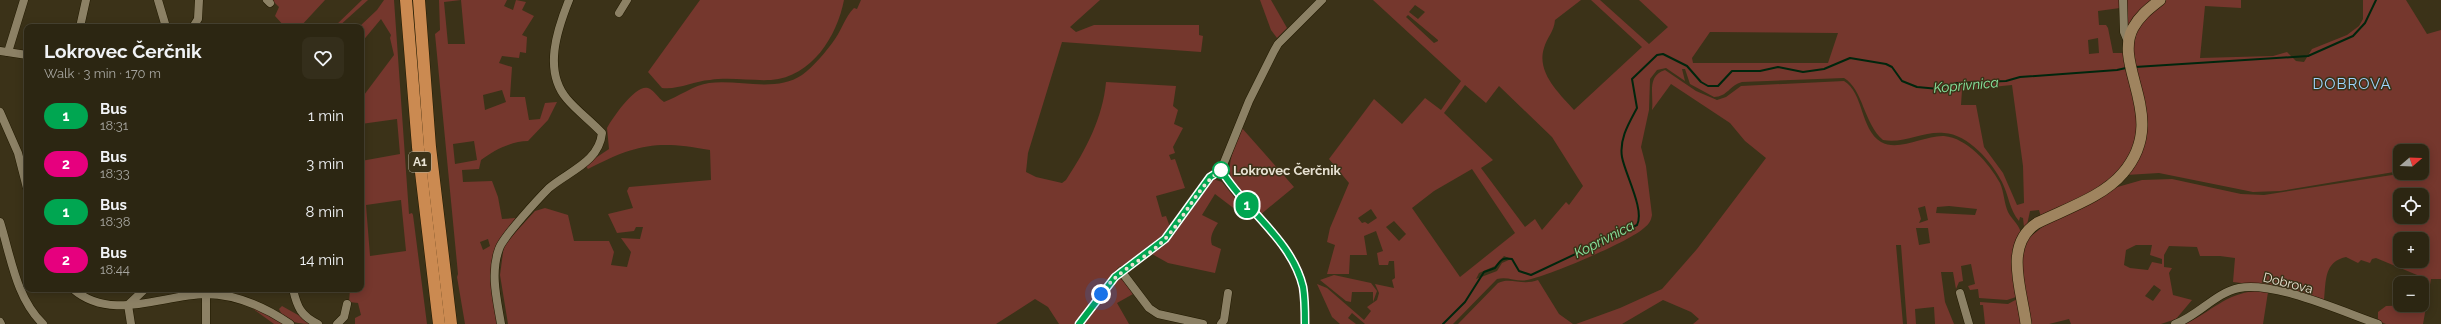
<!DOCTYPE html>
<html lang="en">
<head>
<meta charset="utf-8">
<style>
	body { margin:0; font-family:Raleway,sans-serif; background:#342e1b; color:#f1f3f6; height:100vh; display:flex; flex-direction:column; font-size:15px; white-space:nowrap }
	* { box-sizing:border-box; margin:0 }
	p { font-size:13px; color:#a6a59f }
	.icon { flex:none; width:22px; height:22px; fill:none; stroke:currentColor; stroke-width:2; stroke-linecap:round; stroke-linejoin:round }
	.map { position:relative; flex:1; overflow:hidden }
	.details { position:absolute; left:24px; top:24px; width:340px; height:268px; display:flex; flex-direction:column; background:#2c2612; border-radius:8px; box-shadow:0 2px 10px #0003,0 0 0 1px #484332 }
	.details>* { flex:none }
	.badge { padding:0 8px; border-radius:13px; font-size:14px; line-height:26px }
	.needle { width:26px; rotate:71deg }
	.tools { position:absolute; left:2393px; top:144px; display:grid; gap:8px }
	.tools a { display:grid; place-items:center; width:36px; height:36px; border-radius:8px; background:#2c2612; box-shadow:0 2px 10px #0003,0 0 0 1px #484332; font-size:20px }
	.you { position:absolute; width:20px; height:20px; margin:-10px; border:3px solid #fff; border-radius:50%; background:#1a73e8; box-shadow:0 0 0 6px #1a73e833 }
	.map>.badge { position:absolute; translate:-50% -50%; box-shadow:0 0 0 2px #fff }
	.round { display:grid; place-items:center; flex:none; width:42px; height:42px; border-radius:8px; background:#342e1b }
	.headline { display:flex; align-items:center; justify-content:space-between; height:68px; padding:0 20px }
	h1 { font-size:19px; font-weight:700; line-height:30px }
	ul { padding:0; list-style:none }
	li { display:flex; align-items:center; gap:12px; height:48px; padding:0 20px }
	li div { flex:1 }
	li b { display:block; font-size:15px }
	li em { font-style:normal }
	li .badge { min-width:44px; font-weight:700; text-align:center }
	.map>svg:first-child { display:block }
	.green { fill:#75372d; fill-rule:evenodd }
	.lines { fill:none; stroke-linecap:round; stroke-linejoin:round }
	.stream { stroke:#00260d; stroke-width:2 }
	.street-casing { stroke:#221a01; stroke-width:9 }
	.secondary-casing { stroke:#221a01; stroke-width:12 }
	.highway-casing { stroke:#221a01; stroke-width:13 }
	.street { stroke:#8c8165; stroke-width:8 }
	.secondary { stroke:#9f845f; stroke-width:11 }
	.highway { stroke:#cb8a51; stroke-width:12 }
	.line-casing { stroke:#fff; stroke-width:9 }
	.line { stroke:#00a651; stroke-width:6 }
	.walk { stroke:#e8e2d3; stroke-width:4; stroke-dasharray:0 7.2 }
	.stop-dot { fill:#fff; stroke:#00a651; stroke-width:2 }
	.labels { text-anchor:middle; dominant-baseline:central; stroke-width:3; stroke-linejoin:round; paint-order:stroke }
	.shield { fill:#3b3218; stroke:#b4ad9b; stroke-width:1 }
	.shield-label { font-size:12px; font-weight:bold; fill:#e8e2d3 }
	.stop-label { font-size:13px; font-weight:bold; fill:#e8e2d3; stroke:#3b3218; text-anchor:start }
	.street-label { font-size:13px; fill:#e8e2d3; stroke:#3b3218 }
	.water-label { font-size:14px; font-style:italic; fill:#89e8a1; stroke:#3b3218 }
	.quarter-label { font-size:15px; letter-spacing:1px; fill:#9fd5fe; stroke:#3b3218 }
</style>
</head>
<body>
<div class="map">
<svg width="2441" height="324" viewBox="0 0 2441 324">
	<rect width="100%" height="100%" fill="#3b3218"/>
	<g class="green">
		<path d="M272,0h53l-25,27h-15l-10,-11 4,-9z"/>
		<path d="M362,0h6l-30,27h-4z"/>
		<path d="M384,0h10l15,214 3,-1 1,2 14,109h-72v-6l6,-3 -3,-12 -9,-1 1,-13h11v-128l39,-7 -3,-35 -36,5v-25l33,-44 -4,-17 1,-3 -10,-16 -20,24v-16h-2l18,-17zM401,200l5,51 -36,5 -4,-51z"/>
		<path d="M439,0h68l-3,6 9,4 3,-10 10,2 -4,8 12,6 -12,19 5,2 -1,16 -6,-1 -1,6 -17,-2 -3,7 13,4 -2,30h15l4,23 11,-1 5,-16 12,-1 -9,18 -20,21c-16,0 -34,9 -47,19l-2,9 -17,1 1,12 29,-1 6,16 4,22 15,-1 -21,28 -4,15 6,63h-33l-8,-47 1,-3 -23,-240 5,-4zM461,0l4,44h-17l-4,-42zM502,90l4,12 -21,8 -2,-15zM474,141l3,19 -22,4 -2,-20zM488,239l2,7 -7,4 -3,-8z"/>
		<path d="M700,0h144c-7,36 -32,77 -73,80 -20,1 -41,-3 -61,0 -16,1 -32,10 -48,8l-14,-16z"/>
		<path d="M861,0h239l-30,27 6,5 18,-7h105v10l4,1 -2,16 -139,-10 -34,111 -2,19 10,5 26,6 4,-3c20,-30 37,-63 40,-98l70,4 -3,20 5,4 -4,14 9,4 -10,19 2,6 -6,2 2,5 4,-1 10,29 -29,8 6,21 4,-1 4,11 -11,13 -50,38 -33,46h-17l-11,-17 -13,-8 -39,25h-488l-8,-49 4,-30 31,-34 10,-3 23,7 6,26h35l5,11 -3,13 16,2 4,-15 -10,-14 19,1 3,-12h-7l-2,4 -17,2 -9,-19 25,-6 -6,-17 2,-4 82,-7 -1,-30c-53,-10 -74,-6 -122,19l-3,-4 24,-16 -2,-21c6,-11 29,-44 41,-40 6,2 10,10 16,14 14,-5 30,-17 45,-19 30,-4 66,10 93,-8 12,-9 24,-23 33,-36 7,-10 10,-22 19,-31l3,1z"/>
		<path d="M1260,0h11l16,28 -10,10 -6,-8z"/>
		<path d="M1373,0h208l-26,20c-1,12 -8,17 -11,28 -8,25 16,46 30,62l68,-63 -51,-47h9l49,44 19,-17 -29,-27h481v8l-22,3 1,14h7l2,3 5,25h11c12,44 29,96 -16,128 -20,15 -46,22 -67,36l-2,-7 -9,1 -3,14 -3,2 -1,-9 -3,-1 -1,4c-10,-12 -10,-25 -17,-39 -10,-20 -34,-48 -58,-49 -21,-2 -40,11 -61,7 -19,-16 -20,-51 -39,-62l-102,4c-12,3 -15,15 -28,15l-24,-13 -5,-15h-3l3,12 -19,-13 -9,2 -7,9 -1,31 -8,37 5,19 6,49c-1,6 -3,9 -8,13 -15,14 -96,48 -117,52 -10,2 -20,-4 -30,-1l-44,45h-88l-13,-11 -4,5 8,6h-16l-8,-7 -15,-33 10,4 37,32 7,-9 -4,-4 10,-7 2,-7 -4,-9 19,4 -2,-8 3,-2 -1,-17h-5l-1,4h-9l-2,-12 6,-2 -7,-20 -12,5 3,19h-17l-1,19h-22l8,-29 -8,-3 3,-14 19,-45 -20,-24 45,-60 28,25 23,-26 16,12 20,-29zM1415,5l10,7 -7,7 -9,-7zM1408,15l30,25v1l-4,2 -28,-26zM1710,32l127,1h1l-10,30h-135l-1,-5zM2098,38l1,15 -10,1 -1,-14zM1465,85l21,18 13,-17 53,51 31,49 -14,19 -3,-3 -24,28 -7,-11 -10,8 -44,-59 12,-8 -49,-47zM2012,85l11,81 1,37 -7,2 -14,-32 -19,-26 -8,-42h-15l1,-15zM1472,169l43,64 -55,44 -48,-69 22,-17zM1371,209l6,9 -9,6 -3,-2 -3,1 -4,-5zM1394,221l12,13 -7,7 -13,-14zM1504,256l7,3 -9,4 -5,8 -21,8 3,-6 16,-7z"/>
		<path d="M2124,0h30l-27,31z"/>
		<path d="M2165,0h76v8l-36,-2 -5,52 73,-2 14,-4 9,9 8,1 8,-13 35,-14 12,-9 4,-7v-19h43l21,34 14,-4v249h-10l-8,45h-37l-8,-3v-9l8,-6 36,-1v-28l-46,-19 -4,1 -2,4 -9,-3 -3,3 -12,-6c-22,5 -20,23 -22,44l-42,-13 -49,-6 2,-24 -15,-2h-20l-3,-9 -28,-1 -5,9v12l8,1 -3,5 4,22 19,5 -16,19 -15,5h-90l-2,-5 -20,5h-19l-10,-54 2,-20 4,-10 19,-15 69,-37 28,-8 30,-1 69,15 23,1 141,-22h17l5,-18 -3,-2 -2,4v-6h-22v20l-120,20 -27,1 -94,-19 -33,2 12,-21 -5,-107 5,-20zM2400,195h22v22h-22zM2400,239h22v22h-22zM2136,245h16l-2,10 12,4v5l-10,-2 -4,8 -18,-2 -6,-3 2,-15zM2154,285l7,5 -8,11 -8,-5z"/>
		<path d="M1665,70l31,21 21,9 9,-3 15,-11 103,-5c20,12 16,48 37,61 18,10 44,-7 63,-6 23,2 45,27 56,47 4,9 4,20 8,29 3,6 10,12 12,18 2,9 -3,54 -4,67l-9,3 -28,-2 -1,-9 -8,1 -2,-4 7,-2 -4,-20 -10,2 2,15 -4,1 -3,7 -3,-17h-12l4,30 9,22h-19l-1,-17 -19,2 1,15h-9l-6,-79h-5l7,79h-210l6,-5 -8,-7 -28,-12 -41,24h-46l44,-16 42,-19 35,-40 69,-91 -21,-17 -15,-18 -59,-39 -19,26c2,-15 -6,-34 13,-40zM1925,206l3,14 -9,3 2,-4 -3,-11zM1949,206l28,3 -2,6 -39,-2 1,-6zM1916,228h12l2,15 -11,2z"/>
		<path d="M1241,127l53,60 -34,28c-35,-39 -37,-37 -19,-88z"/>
		<path d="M1213,179l9,3 20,25 -3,4 -3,-1 -21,-16 -13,21 16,8c-4,6 -9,14 -6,22l9,4 -6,24 -47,-10 -16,-9 21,-18z"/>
		<path d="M1334,275l37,8 6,8 -4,11v-10h-21l-1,10 -5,-1 -26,-21z"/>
		<path d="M1118,278l5,2 10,14 -16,9 12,21h-46z"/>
		<path d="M1538,280l21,34 14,10h-115l40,-41c13,-6 24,3 40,-3z"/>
		<path d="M2255,291l13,1 -5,32h-78c26,-12 40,-30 70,-33z"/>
		<path d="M2019,298l4,26h-38l-2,-19h-3v-3l28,2z"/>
		<path d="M282,306l32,18c-14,0 -29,-1 -35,-15z"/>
		<path d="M254,307l30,17h-10l-22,-16z"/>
	</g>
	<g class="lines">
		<g class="stream">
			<path d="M2135,67l173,-11 45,-20 12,-13 11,-23"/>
			<path d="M1443,324l22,-22 19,-30 11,-4c6,-8 7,-11 17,-9l7,12 12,4 106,-50c8,-15 -12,-51 -15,-68 -3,-18 7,-34 15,-49l-5,-29 25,-24 6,-1 24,12 14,16 7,4h10l14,-15h28l18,-4 25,5 21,-3 26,-11 36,6 6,3 10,14 15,6 22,2 18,-6 49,-2 14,-4 97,-7 9,-2"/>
		</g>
		<defs>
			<g id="street">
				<path d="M158,0l8,27"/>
				<path d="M267,0l3,3"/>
				<path d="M2123,0l1,32 5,12"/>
				<path d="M619,13l8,-13"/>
				<path d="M80,27l6,-27"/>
				<path d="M193,27l5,-8 1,-19"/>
				<path d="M0,51l27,4"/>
				<path d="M8,52l16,-52"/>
				<path d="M0,112l18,41 9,35"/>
				<path d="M1221,170l28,-69 25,-50 4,-7 44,-44"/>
				<path d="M1221,170c24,40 71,70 82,117 2,12 2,25 2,37"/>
				<path d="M0,222c11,35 16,76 43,102"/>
				<path d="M1121,271l28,37 9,6 45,10"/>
				<path d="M73,289c38,33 89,6 132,5 32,0 60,13 85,30"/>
				<path d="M293,289c4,18 8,27 25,35"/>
				<path d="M1960,293l9,31"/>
				<path d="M206,294v30"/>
				<path d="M0,322l1,2"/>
				<path d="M131,324l-3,-19 17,-16"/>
				<path d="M337,324l7,-7 3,-13"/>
				<path d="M501,324c-4,-24 -11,-51 -2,-75 3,-11 41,-52 50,-61 20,-17 50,-26 53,-55 -11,-12 -25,-22 -35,-34 -24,-28 -10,-69 2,-99"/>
				<path d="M1079,324l36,-47 50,-38 45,-62 11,-7"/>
				<path d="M1221,324l3,-4 4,-27"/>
				<path d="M2175,324c23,-8 40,-31 64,-36 36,-7 104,24 139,36"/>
			</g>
			<path id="secondary" d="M2026,324c-4,-34 -23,-79 11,-101 28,-14 66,-26 86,-50 47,-55 -11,-106 10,-145 7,-13 17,-20 27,-28"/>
			<g id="highway">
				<path d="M406,0l12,147 21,177"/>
				<path d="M419,0l11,147 21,177"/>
			</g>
		</defs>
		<use href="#street" class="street-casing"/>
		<use href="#secondary" class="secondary-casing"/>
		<use href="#highway" class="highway-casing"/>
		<use href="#street" class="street"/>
		<use href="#secondary" class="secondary"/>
		<use href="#highway" class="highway"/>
	</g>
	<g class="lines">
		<defs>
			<path id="line" d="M1079,324l36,-47 50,-38 45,-62 11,-7c24,40 71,70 82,117 2,12 2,25 2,37"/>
		</defs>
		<use href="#line" class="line-casing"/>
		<use href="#line" class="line"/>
		<path class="walk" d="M1101,294c19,-27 44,-33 65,-56 20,-22 31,-51 55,-68"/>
	</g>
	<circle class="stop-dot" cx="1221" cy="170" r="8"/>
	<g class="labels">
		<rect class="shield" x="409" y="152" width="22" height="20" rx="3"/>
		<g class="shield-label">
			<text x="420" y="162">A1</text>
		</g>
		<g class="stop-label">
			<text x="1233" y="170">Lokrovec Čerčnik</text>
		</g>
		<g class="street-label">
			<text transform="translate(2288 283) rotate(14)">Dobrova</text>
		</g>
		<g class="water-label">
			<text transform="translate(1966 85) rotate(-5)">Koprivnica</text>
			<text transform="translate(1604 239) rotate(-27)">Koprivnica</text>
		</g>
		<g class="quarter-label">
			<text x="2352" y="84">DOBROVA</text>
		</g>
	</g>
</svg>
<div class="tools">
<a><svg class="needle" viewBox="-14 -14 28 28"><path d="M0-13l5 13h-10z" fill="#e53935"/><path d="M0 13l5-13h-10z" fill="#a6a59f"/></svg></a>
<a><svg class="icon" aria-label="locate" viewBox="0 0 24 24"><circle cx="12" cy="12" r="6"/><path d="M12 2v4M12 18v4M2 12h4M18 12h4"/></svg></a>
<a>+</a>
<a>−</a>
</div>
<div class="you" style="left:1101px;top:294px"></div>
<b class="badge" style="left:1247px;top:205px;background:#00a651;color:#fff">1</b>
<section class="details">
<div class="headline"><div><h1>Lokrovec Čerčnik</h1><p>Walk · 3 min · 170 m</p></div><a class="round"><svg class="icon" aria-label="heart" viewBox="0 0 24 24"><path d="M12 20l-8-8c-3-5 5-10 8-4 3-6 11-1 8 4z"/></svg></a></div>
<ul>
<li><span class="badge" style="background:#00a651;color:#fff">1</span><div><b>Bus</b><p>18:31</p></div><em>1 min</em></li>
<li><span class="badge" style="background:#e6007e;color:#fff">2</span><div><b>Bus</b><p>18:33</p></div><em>3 min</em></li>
<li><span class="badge" style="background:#00a651;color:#fff">1</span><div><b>Bus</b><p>18:38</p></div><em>8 min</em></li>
<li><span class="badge" style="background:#e6007e;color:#fff">2</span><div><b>Bus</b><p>18:44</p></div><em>14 min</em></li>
</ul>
</section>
</div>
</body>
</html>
